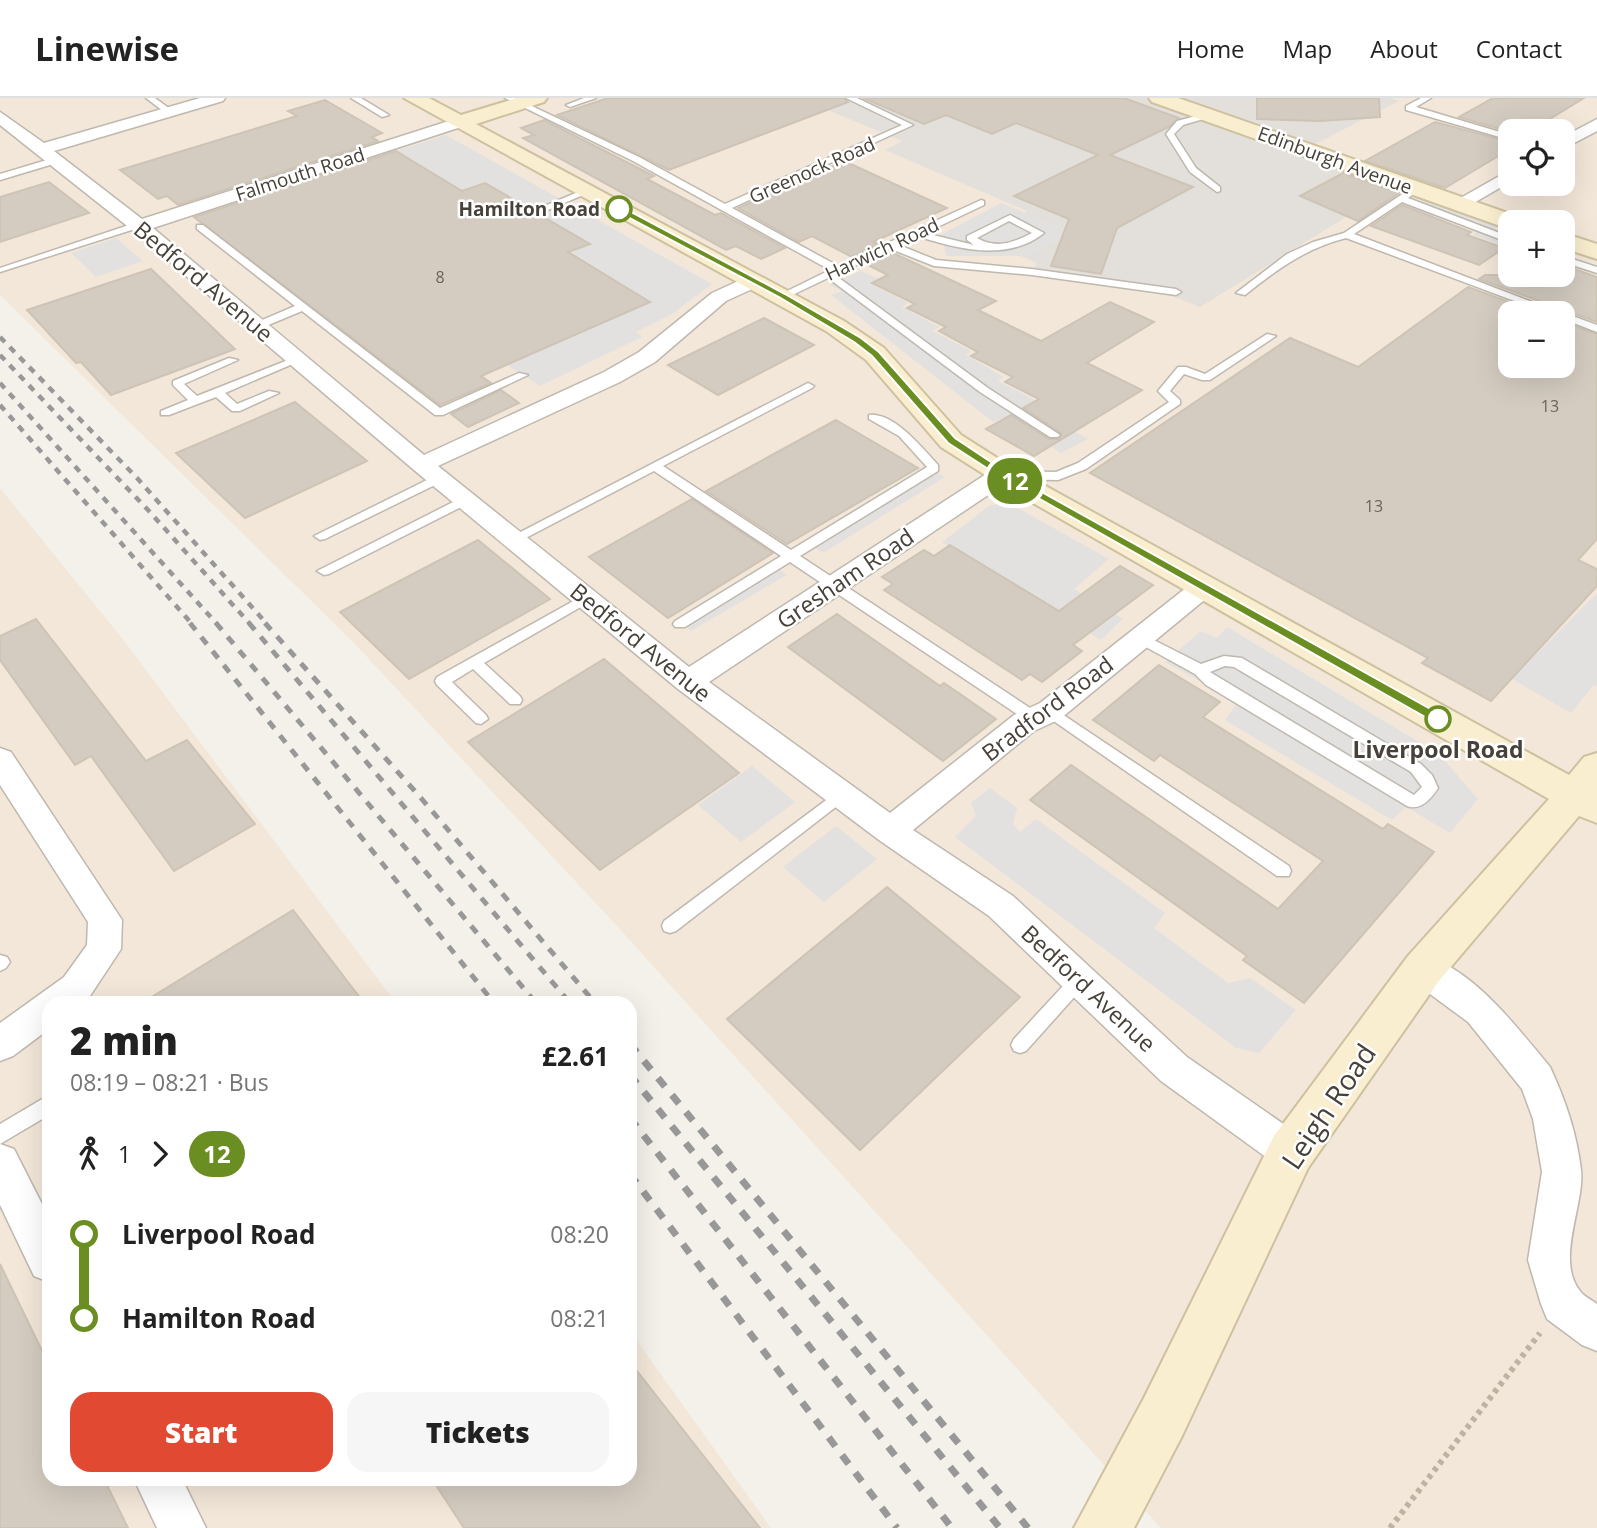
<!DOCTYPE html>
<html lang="en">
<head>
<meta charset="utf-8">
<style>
	body { margin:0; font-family:"Open Sans",sans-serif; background:#f6f6f6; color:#222; height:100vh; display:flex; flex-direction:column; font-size:26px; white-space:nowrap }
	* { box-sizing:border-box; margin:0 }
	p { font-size:23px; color:#767676 }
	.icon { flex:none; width:38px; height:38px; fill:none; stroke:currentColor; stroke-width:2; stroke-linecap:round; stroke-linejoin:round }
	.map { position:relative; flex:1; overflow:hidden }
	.drawer { position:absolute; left:42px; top:898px; width:595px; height:490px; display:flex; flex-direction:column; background:#fff; border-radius:21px; box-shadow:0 7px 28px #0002 }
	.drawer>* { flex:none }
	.badge { padding:0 14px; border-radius:23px; font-size:24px; line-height:46px }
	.buttons { position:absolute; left:1498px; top:21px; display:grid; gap:14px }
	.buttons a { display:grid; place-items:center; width:77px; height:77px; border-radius:14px; background:#fff; box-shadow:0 7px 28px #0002; font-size:35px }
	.map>.badge { position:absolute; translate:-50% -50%; box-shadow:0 0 0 4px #fff }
	.legs { display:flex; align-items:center; gap:10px; height:77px; padding:0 28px; font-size:23px }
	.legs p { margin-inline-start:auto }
	.headline { display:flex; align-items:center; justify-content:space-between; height:119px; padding:0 28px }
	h1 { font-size:38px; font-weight:800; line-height:52px }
	.action { display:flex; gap:14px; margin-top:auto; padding:14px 28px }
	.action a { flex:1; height:80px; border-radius:21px; background:#e24933; color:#fff; font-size:28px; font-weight:800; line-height:80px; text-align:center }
	.action a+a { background:#f6f6f6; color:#222 }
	ul { padding:0 28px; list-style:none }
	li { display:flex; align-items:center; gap:24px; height:84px; font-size:26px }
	li i { display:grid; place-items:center; width:10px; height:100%; margin:0 9px; background:currentColor }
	li i::after { content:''; width:18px; height:18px; margin:-9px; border:5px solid; border-radius:50%; background:#fff }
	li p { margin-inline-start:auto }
	li:first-child i { background:linear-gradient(#0000 50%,currentColor 0) }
	li:last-child i { background:linear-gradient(currentColor 50%,#0000 0) }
	header { display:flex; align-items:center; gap:42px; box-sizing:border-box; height:98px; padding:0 35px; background:#fff; border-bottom:2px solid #e0e0e0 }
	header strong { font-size:33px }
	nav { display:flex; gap:38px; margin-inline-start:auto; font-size:24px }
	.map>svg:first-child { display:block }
	.commercial { fill:#f3e7d9; fill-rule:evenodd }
	.industrial { fill:#e3e0dc }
	.parking { fill:#e3e1df }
	.building { fill:#d4ccc1; stroke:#cec4b5; stroke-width:2 }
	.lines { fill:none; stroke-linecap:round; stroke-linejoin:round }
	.lane-casing { stroke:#beb8ae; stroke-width:3 }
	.street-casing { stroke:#beb8ae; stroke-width:3 }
	.secondary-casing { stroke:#cec1a0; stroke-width:4 }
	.path { stroke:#beb3a1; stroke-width:6; stroke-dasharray:4.5 4.5; stroke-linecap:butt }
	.lane { fill:#fff; fill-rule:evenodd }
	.street { fill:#fff; fill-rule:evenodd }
	.secondary { fill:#f9eecf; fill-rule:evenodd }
	.rail-far2 { stroke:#989898; stroke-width:4.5; stroke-dasharray:7 7; stroke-linecap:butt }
	.rail-far1 { stroke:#989898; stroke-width:5; stroke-dasharray:9 9; stroke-linecap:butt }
	.rail { stroke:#989898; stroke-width:7; stroke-dasharray:11 11; stroke-linecap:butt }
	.line-1 { fill:#6b8e23; stroke:#fff; stroke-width:2 }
	.stop-1-dot { fill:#fff; stroke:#6b8e23; stroke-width:3.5 }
	.labels { text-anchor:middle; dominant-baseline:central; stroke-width:5; stroke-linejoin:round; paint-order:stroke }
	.far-number-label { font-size:16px; fill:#6a645b }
	.far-street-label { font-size:19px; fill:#474139; stroke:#fff }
	.far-stop-label { font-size:19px; font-weight:bold; fill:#474139; stroke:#fff; text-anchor:end }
	.street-label { font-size:23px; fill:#474139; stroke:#fff }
	.stop-label { font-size:23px; font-weight:bold; fill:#474139; stroke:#fff }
	.near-street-label { font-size:28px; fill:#474139; stroke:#fff }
</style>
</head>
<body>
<header>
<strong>Linewise</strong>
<nav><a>Home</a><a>Map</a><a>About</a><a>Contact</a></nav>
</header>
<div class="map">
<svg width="1597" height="1430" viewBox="0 0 1597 1430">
	<rect width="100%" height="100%" fill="#f4f1eb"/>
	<g class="commercial">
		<path d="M0,0h1597v1430h-436l-545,-603 -261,-281 -355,-349zM1510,33h53v53h-53zM1510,124h53v53h-53zM1510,215h53v53h-53z"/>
		<path d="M0,390l122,150 274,365h-347v476h581v-148l141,197h-771z"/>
	</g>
	<path class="industrial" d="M799,0h590l10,3 -101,52 97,34 -195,120 -28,-11 -140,-24 5,-9 -60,-26 50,-26 -142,-61 17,-9z"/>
	<g class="parking">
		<path d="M446,37l266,149 -40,30 -36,18 6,5 -102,49 -33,-21 142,-64 -81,-49 21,-9 -104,-60 -23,8 -66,-40z"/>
		<path d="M1430,101l80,28v21l-37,-13 4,-4 -42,-16 -6,3 -26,-10z"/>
		<path d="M1001,105l72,29 -43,24h-84l-4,-22z"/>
		<path d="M116,140l27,23 -47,16 -25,-24z"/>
		<path d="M861,173l21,9 -9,5 35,18 -6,4 37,20 -6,4 38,20 -5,4 38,22 -6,4 45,23 -6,6 51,29 -27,14 -56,-36 -12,5 -162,-127 12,-4 -14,-6z"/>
		<path d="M934,373l11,6 -122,76 -10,-7z"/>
		<path d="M1007,404l102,57 -35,30 49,30 -22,21 -159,-98 47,-36z"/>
		<path d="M774,467l13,10 -96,56 -12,-10z"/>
		<path d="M1597,495v93l-3,-1 -23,28 -59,-34z"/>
		<path d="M1227,529l212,127 39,45 -28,34 -44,-26 -14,13 -167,-100 13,-18 -73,-40 36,-31 16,7z"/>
		<path d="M752,668l43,36 -54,40 -43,-37z"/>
		<path d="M990,690l27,20 -4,16 7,8 16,-13 129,94 -11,15 74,55 22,-5 46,32 -37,43 -23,-5 -281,-211 21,-21 -5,-13z"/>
		<path d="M836,728l41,33 -53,43 -41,-35z"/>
	</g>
	<g class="building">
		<path d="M608,0h236l4,4 -179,68 -112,-55z"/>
		<path d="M863,0h261l55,20 -10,9 -59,28 83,32 -76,41 -16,46 -50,-8 18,-47 -55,-23 84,-41 -82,-32 -24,11 -46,-19 -22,9z"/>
		<path d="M1257,0h122l1,19 -60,4 -63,-2z"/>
		<path d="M1493,0h91l-54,33 -20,1 -51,-15z"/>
		<path d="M325,2l57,33 -10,4 6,4 -200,64 -11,-9 -9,3 -38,-29 177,-54 -9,-5z"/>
		<path d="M544,22l110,56 -7,3 68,36 6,-2 64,35 -24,11 -25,-13 -10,4 -203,-112 11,-3 -13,-7z"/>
		<path d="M1435,24l75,20v7l-65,39 -80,-27z"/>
		<path d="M396,53l66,40 23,-8 105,61 -22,8 82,50 -169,74 10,7 -51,22 -246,-188z"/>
		<path d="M844,63l103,47 -74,34 5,2 -26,13 -40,-21 -13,6 -61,-34z"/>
		<path d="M1343,75l56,20 -41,28 -58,-25z"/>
		<path d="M49,84l40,31 -89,29v-45z"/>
		<path d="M1402,107l69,27 -4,3 37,13 -25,17 -108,-39z"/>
		<path d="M891,154l105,49 -18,9 63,31 69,-39 44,20 -67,41 55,27 -108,66 -48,-27 25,-14 38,24h11l1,-6 -38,-25 16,-9 -34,-17 8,-5 -42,-21 7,-4 -39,-21 7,-4 -39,-19 8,-4 -43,-21 16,-8 -22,-11z"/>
		<path d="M1563,167l34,12v45l-118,-43 6,-4h78z"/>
		<path d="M151,171l84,80 -124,46 -30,-33 -5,1 -49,-53z"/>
		<path d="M1468,189l72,26h-30v53h53v-44l34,12v205l-19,21 19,9v17l-106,115 -69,-38 6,-5 -338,-185 200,-135 68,29z"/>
		<path d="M764,220l50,27 -96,50 -50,-30z"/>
		<path d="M501,292l18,13 -51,24 -17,-13z"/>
		<path d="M295,304l72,59 -122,57 -69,-65z"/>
		<path d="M836,322l82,48 -131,76 -81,-53z"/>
		<path d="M692,401l81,54 -105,65 -79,-61z"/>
		<path d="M478,442l72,59 -141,80 -69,-67z"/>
		<path d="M950,447l109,66 61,-45 33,19 -80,60 9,6 -40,31 -12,-8 -8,6 -138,-90 9,-6 -11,-7 42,-27 10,6z"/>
		<path d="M837,516l103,72 4,-3 52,36 -53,42 -155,-114z"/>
		<path d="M36,521l110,142 41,-21 68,84 -81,47 -83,-115 -16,9 -75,-105v-24z"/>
		<path d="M604,561l135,114 -139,97 -132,-128z"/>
		<path d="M1159,567l61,37 -17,15 180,112 5,-5 46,28 -130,151 -61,-43 4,-4 -217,-156 41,-35 207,144 45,-48 -163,-106 -6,6 -61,-41z"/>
		<path d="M887,789l133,110 -160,153 -133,-131z"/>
		<path d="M293,812l71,93h-222z"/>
		<path d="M0,1166l49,101v114h55l24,49h-128z"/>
		<path d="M630,1264l130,166h-296l-32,-49h198z"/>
	</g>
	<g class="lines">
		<defs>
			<g id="lane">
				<path d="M146,0h9l19,14 -7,2z"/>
				<path d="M351,0h10l28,17 -7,2z"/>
				<path d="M505,0h10l124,59 86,47 177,-79 -56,-27h11l56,27 -181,83 106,58 143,-66 3,1v4l-59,28 49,12 -7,-5v-4l43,-21 34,18c-36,29 -87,16 -127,3l-18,9 37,15 96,9 144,20 5,3 -5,3 -144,-20 -98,-9 -43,-17 -56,26 153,113 72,47 -2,2h-8l-70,-45 -152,-114 -42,20 -9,-2 53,-26 -197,-109zM1009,123l23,12c-19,10 -36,16 -55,5z"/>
				<path d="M584,0h12l-26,9 -4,-2z"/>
				<path d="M1421,0h10l-15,9 94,28v5l-104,-30v-4z"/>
				<path d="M1207,15l3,4 -27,8 -9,9 22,34 24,19v4l-3,1 -27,-20 -24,-38 11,-13z"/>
				<path d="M57,59l4,3 -1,2 -60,18v-6z"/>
				<path d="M1413,89l7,2 -12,9 102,39v6l-108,-41 -48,32 207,79h-14l-201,-75c-40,10 -70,32 -101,57l-9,-2 51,-39 26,-12 31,-9z"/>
				<path d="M583,92l7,2 -42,18 -8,-2z"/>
				<path d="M138,124l5,3 -2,2 -141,45v-4z"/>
				<path d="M197,127h6l237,183 79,-35 9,2 -85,40h-8l-133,-104 -41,17h-8v-4l42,-18 -98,-77z"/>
				<path d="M1563,158l34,11v6l-34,-11z"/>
				<path d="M1562,215l5,1 30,11v7l-34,-13z"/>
				<path d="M1267,236l9,2 -66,44h-8l-18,-6 -14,17 10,9v4l-94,65 -28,11 -49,-1 -6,-4 6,-4 47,1 22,-9 91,-61 -11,-11 20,-24h8l19,7z"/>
				<path d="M229,260l9,2 -54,24 13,12 96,-38 9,2 -77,33 12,11 32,-13 10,2 -39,18h-8l-16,-14 -47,18h-8v-4l27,-11 -15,-15v-4z"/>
				<path d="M808,285l6,3 -2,2 -149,78 128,84 136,-83 -28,-31 -30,-17v-4c25,-3 54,34 69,50v6l-138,85 239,158 2,4 -2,4h-10l-239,-160 -105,65h-10l-2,-3 2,-3 106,-65 -127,-85 -136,71h-10l-1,-3z"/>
				<path d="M439,376l6,4 -2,3 -118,58 -5,1 -6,-4z"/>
				<path d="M465,398l4,1v6l-140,71 -5,1 -7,-4z"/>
				<path d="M586,496l7,4 -2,3 -107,62 36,33 2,4 -2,4h-10l-37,-35 -21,13 34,33 2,4 -7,5 -5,-1 -39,-38 -2,-4 2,-4z"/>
				<path d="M1140,535l61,31 23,-8 18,2 179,106 11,11 6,13c-7,11 -17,23 -31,18l-201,-121 -11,-11 -60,-33 -2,-3 2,-3zM1225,568l9,1 177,105 11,15 -8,8 -204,-123z"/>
				<path d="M1050,608l239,160 2,5 -2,5h-12l-232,-161 -2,-4 2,-4z"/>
				<path d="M841,691l5,2 3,4 -3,4 -170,132 -6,2 -6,-2 -2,-5 2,-5z"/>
				<path d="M0,857l7,2 3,5 -4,6 -6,3z"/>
				<path d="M1080,873l6,3 3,5 -3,5 -60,67 -6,2 -6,-2 -3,-6 3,-6 60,-65z"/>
				<path d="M49,997v20l-49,29v-20z"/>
			</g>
			<g id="street">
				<path d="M200,0h25l-2,3 -169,50 88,68 313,-100 6,-2 8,5 -2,3 -314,103 271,227 180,-83 35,-20 73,-59 35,-16h14l3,4 -3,4 -35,16 -71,61 -35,20 -182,84 251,201 305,-198h18l3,5 -3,5 -303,203 181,131 124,-98 26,-12 156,-123 9,-3 9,3 4,6 -4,6 -154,127 -26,12 -121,99 100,66 174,161 118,82 5,13 -5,13 -14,6 -14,-6 -116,-84 -172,-165 -110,-76 -201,-151 -264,-219 -283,-241 -131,-104v-13l44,31z"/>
				<path d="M1597,21v12l-34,18v-12z"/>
				<path d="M1510,72v12l-45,26 -6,1 -9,-5z"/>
				<path d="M0,650l11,4 111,168 -1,29 -33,50 -4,4h-35v26l-36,27 -13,5v-38l64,-46 23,-32 1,-23 -88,-137z"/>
				<path d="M1423,856c54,19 91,70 127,113 15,32 27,67 31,103 4,34 -26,90 -1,121 3,5 12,9 17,13v47l-15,-6 -35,-26 -6,-15 -13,-44 14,-88 -9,-53 -11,-30 -54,-67 -57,-42 -5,-11 5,-11z"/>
				<path d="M0,1046l14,5 35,69v64l-15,-6 -34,-71z"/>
				<path d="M134,1381h48l24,49h-49z"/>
			</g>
			<g id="secondary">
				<path d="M404,0h25l32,17 56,-17h30l-3,4 -68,22 368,197 40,27 77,87 52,33 556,307 15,-18 13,-4v70l-18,-7 -141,166 -130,186 -126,268 -48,92h-60l70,-130 130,-262 134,-180 141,-157 -556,-319 -52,-33 -75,-87 -40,-29z"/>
				<path d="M1149,0h29l341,119 3,5h-12v7l-7,-2 -351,-125z"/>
				<path d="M1563,135l34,11v15l-34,-11z"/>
			</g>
		</defs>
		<use href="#lane" class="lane-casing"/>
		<use href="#street" class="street-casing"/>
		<use href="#secondary" class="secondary-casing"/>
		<path class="path" d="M1390,1430l150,-195"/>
		<use href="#lane" class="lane"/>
		<use href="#street" class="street"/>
		<use href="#secondary" class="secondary"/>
		<g class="rail-far2">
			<path d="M0,239l137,141 130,146"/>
			<path d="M0,257l149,156 101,113"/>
			<path d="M0,285l217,241"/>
			<path d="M0,307l192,219"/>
		</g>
		<g class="rail-far1">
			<path d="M190,525l304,380"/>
			<path d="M216,525l320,380"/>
			<path d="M249,525l321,380"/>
			<path d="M265,525l156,175 174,205"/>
		</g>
		<g class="rail">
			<path d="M630,946l398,484"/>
			<path d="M630,977l370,453"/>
			<path d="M630,1020l322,410"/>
			<path d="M630,1076l267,354"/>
		</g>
	</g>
	<path class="line-1" d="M616,109h6l163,87 76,44 18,14 76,86 51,34 437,244v6h-9l-435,-246 -51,-33 -76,-87 -18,-14 -75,-45 -163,-86z"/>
	<g class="stop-1-dot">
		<circle cx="619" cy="111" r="12"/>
		<circle cx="1438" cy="621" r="12"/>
	</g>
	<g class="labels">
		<g class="far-number-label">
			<text x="440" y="179">8</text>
			<text x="1550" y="308">13</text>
			<text x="1374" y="408">13</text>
		</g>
		<g class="far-street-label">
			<text transform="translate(1335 62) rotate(20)">Edinburgh Avenue</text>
			<text transform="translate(812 72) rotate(-24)">Greenock Road</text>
			<text transform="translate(300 76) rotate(-18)">Falmouth Road</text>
			<text transform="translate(882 151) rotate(-25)">Harwich Road</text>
		</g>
		<g class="far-stop-label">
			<text x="600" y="111">Hamilton Road</text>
		</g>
		<g class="street-label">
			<text transform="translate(204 183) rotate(40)">Bedford Avenue</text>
			<text transform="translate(845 480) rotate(-34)">Gresham Road</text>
			<text transform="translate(641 544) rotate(39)">Bedford Avenue</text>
			<text transform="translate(1047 610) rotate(-37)">Bradford Road</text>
			<text transform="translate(1089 890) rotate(43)">Bedford Avenue</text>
		</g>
		<g class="stop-label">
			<text x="1438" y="651">Liverpool Road</text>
		</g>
		<g class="near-street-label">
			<text transform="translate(1328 1008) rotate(-56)">Leigh Road</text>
		</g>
	</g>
</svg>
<div class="buttons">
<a><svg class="icon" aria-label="locate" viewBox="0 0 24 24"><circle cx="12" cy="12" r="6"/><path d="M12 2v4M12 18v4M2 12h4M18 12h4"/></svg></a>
<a>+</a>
<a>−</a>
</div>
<b class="badge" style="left:1015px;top:383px;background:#6b8e23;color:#fff">12</b>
<section class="drawer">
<div class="headline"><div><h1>2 min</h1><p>08:19 – 08:21 · Bus</p></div><b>£2.61</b></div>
<div class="legs"><svg class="icon" aria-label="walk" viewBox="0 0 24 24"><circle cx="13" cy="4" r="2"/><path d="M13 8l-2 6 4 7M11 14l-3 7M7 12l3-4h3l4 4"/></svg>1<svg class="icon" aria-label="forward" viewBox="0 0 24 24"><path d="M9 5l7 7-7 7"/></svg><b class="badge" style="background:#6b8e23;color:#fff">12</b></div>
<ul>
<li><i style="color:#6b8e23"></i><b>Liverpool Road</b><p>08:20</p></li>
<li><i style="color:#6b8e23"></i><b>Hamilton Road</b><p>08:21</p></li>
</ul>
<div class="action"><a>Start</a><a>Tickets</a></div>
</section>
</div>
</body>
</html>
